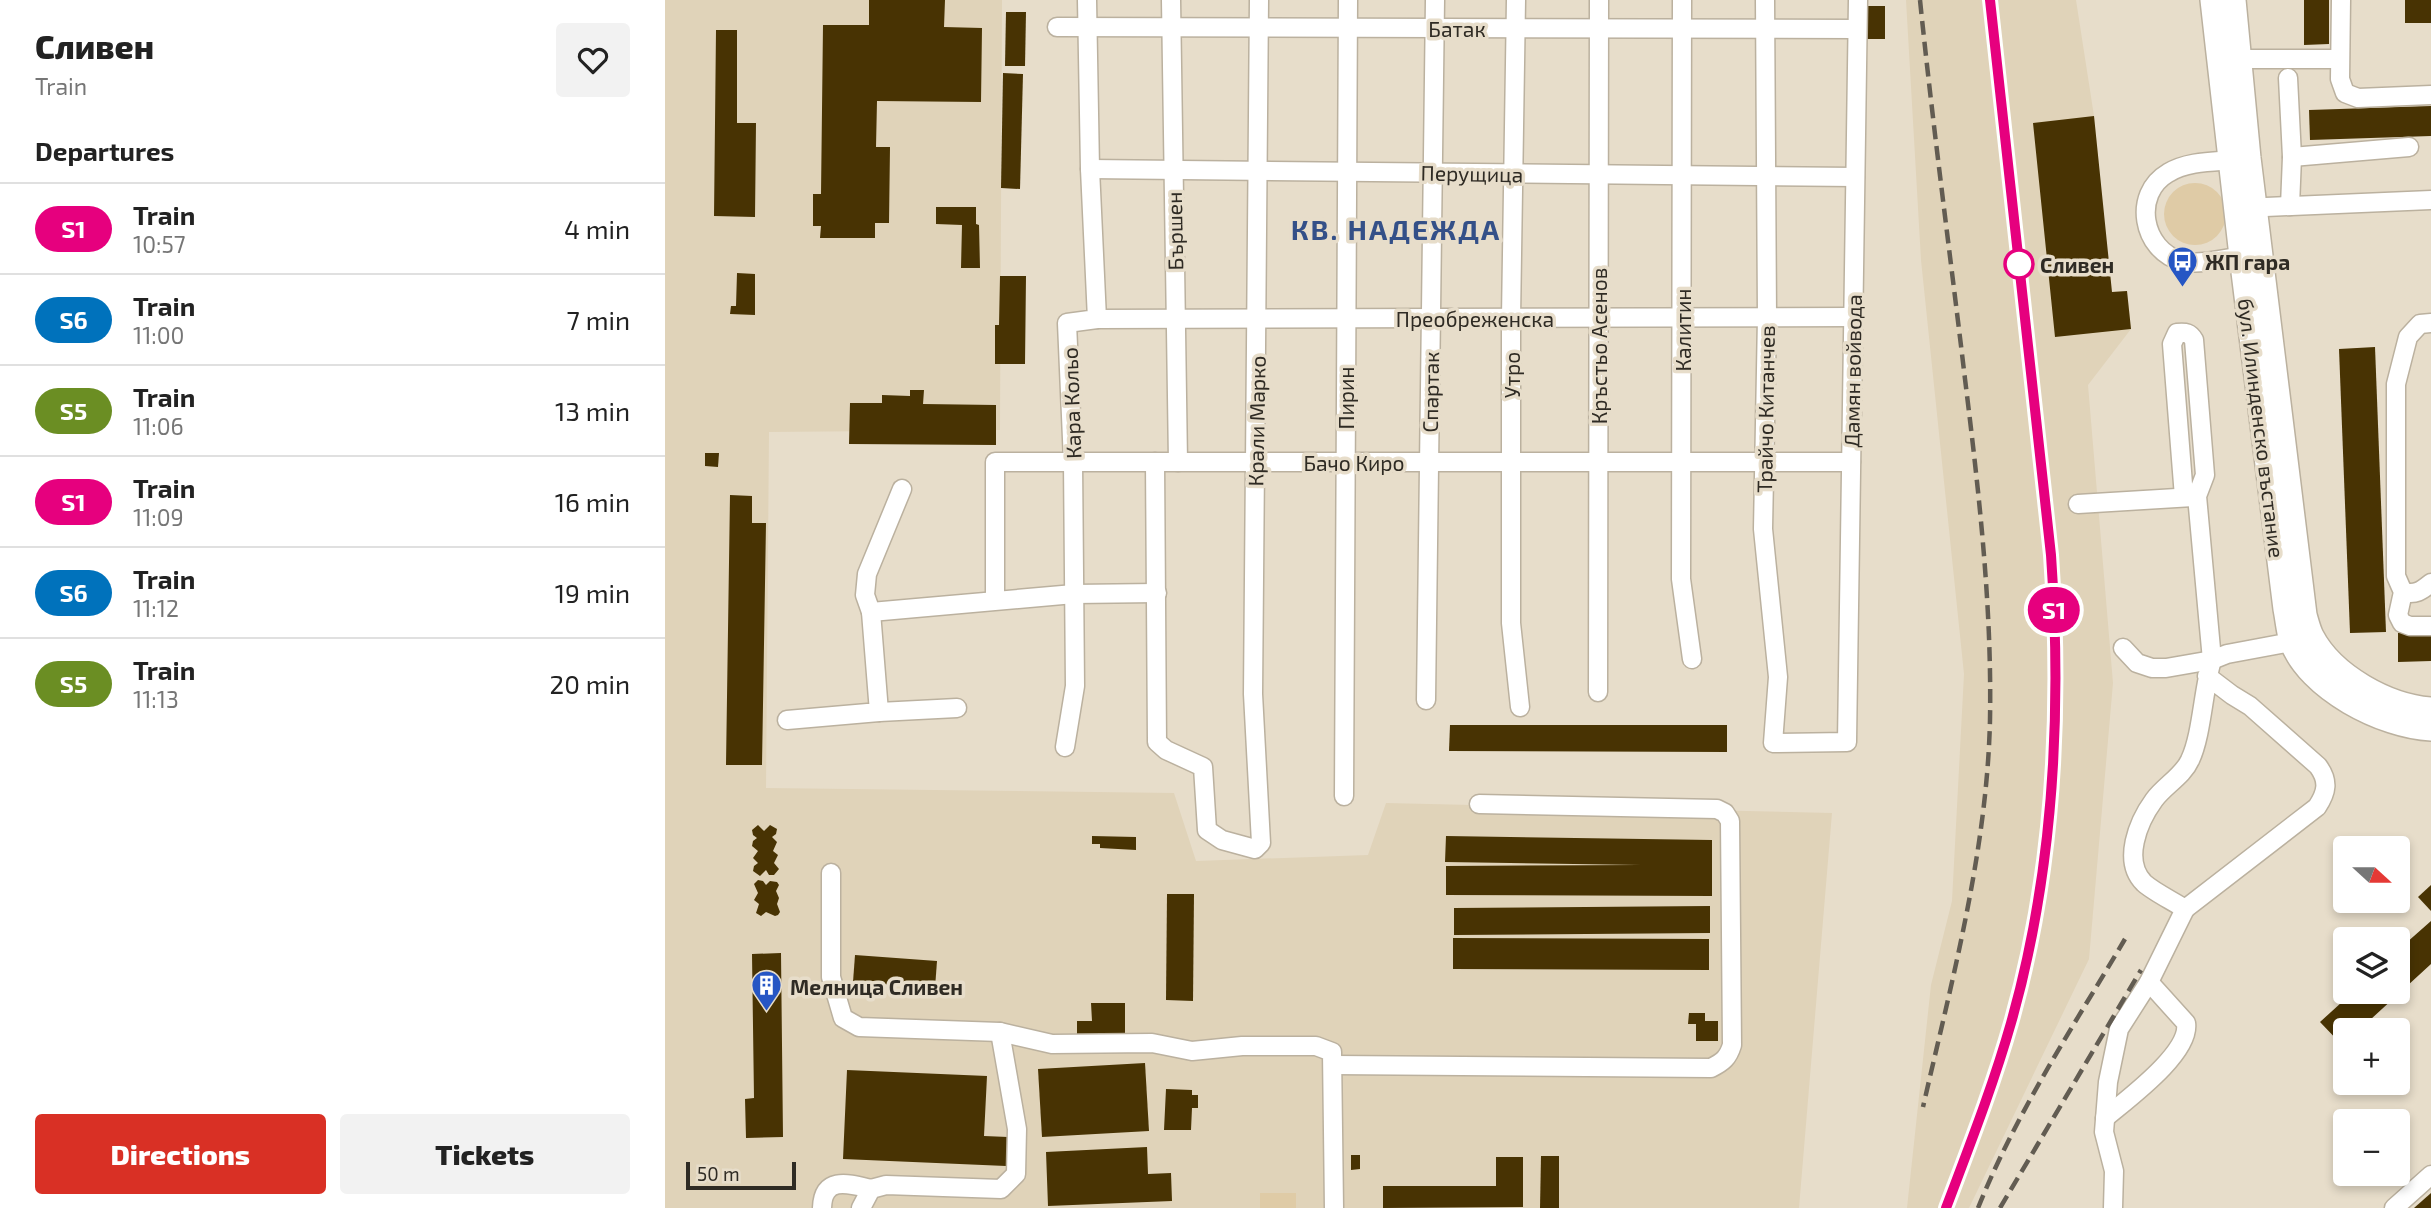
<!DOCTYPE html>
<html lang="en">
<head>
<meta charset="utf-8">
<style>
	body { margin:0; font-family:"Exo 2",sans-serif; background:#f2f2f2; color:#222; height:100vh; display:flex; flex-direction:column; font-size:26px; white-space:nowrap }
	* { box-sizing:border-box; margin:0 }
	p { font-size:23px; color:#767676 }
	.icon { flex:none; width:38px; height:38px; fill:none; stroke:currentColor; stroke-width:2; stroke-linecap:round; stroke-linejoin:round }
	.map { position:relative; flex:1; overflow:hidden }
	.side { display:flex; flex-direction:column; background:#fff; width:665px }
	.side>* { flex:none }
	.badge { padding:0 14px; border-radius:23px; font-size:24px; line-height:46px }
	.needle { width:46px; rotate:111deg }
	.controls { position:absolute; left:1668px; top:836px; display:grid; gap:14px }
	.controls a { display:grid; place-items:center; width:77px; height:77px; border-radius:7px; background:#fff; box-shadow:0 4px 10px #0003; font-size:35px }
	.scale { position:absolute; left:21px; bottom:18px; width:110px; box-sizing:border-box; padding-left:7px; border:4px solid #2f2b24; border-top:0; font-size:19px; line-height:24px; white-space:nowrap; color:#2f2b24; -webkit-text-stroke:5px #e7ddca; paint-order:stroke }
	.map>.badge { position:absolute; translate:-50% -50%; box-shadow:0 0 0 4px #fff }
	h2 { padding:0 35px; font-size:26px; line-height:63px }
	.round { display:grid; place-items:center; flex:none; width:74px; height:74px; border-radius:7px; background:#f2f2f2 }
	.summary { display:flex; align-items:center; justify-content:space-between; height:119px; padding:0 35px }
	h1 { font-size:33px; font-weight:800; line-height:52px }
	.action { display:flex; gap:14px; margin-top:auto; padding:14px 35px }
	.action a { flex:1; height:80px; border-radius:7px; background:#d93025; color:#fff; font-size:28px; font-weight:800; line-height:80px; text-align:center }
	.action a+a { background:#f2f2f2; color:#222 }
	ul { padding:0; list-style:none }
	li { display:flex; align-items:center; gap:21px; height:91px; padding:0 35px; border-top:2px solid #e0e0e0 }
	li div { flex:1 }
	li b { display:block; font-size:26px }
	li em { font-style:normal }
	li .badge { min-width:77px; font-weight:700; text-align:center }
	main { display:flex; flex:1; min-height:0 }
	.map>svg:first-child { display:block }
	.built { fill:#e0d3b9 }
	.green { fill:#dfcba6 }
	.building { fill:#483303 }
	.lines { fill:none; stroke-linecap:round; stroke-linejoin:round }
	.minor-casing { stroke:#bbb19f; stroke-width:21 }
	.major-casing { stroke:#bbb19f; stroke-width:26 }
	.minor { stroke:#fff; stroke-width:18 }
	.major { stroke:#fff; stroke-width:23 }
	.rail { stroke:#625c52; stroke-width:4.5; stroke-dasharray:14 7; stroke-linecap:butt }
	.line-casing { stroke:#fff; stroke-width:16 }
	.line { stroke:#e6007e; stroke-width:10 }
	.stop-dot { fill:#fff; stroke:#e6007e; stroke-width:3.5 }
	.labels { text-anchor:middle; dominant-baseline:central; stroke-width:7; stroke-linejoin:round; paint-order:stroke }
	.street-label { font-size:21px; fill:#2f2b24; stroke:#e7ddca }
	.poi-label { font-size:21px; font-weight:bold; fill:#2f2b24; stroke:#e7ddca; text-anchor:start }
	.stop-label { font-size:21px; font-weight:bold; fill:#2f2b24; stroke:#e7ddca; text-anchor:start }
	.district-label { font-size:28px; font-weight:bold; letter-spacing:2px; fill:#345088; stroke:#e7ddca }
</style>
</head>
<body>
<main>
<section class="side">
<div class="summary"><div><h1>Сливен</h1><p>Train</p></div><a class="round"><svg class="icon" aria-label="heart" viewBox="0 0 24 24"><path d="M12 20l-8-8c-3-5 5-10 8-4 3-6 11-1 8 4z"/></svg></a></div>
<h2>Departures</h2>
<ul>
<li><span class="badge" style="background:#e6007e;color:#fff">S1</span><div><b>Train</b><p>10:57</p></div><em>4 min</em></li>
<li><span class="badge" style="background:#0072bc;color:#fff">S6</span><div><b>Train</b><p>11:00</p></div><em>7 min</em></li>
<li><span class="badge" style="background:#6b8e23;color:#fff">S5</span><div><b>Train</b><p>11:06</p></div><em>13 min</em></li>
<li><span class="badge" style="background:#e6007e;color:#fff">S1</span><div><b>Train</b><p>11:09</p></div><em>16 min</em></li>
<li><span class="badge" style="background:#0072bc;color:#fff">S6</span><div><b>Train</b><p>11:12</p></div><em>19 min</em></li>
<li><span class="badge" style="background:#6b8e23;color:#fff">S5</span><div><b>Train</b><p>11:13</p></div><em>20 min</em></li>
</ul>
<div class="action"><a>Directions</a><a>Tickets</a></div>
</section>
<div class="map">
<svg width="1766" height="1208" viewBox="0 0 1766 1208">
	<rect width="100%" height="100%" fill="#e7ddca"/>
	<g class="built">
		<path d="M0,0h337l-2,430 -231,2 -3,356 408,5 22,68 172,-6 18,-52 446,10 -33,395h-1134z"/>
		<path d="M1241,0h170l18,116 17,176 16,-1 4,38 -43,56 25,298 -24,276 -120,249h-62l24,-223 21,-84 12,-227 -43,-414z"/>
	</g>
	<g class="green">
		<circle cx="1530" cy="214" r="31"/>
		<rect x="595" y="1193" width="36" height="15"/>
	</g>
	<g class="building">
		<path d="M204,0h76l-1,27 38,1 -1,74 -104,-1 -1,46h14l-1,76h-14v15h-55l1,-12h-8v-32h8l2,-169h46z"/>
		<path d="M1639,0h25v44l-25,1z"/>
		<rect x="1740" y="0" width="26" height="23"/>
		<rect x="1198" y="6" width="22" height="33"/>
		<path d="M341,12h20l-1,54h-20z"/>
		<path d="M51,30h21v93h19l-1,94 -41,-1z"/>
		<path d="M338,73l20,1 -3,115 -19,-1z"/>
		<path d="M1766,106v30l-121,4 -1,-30z"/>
		<path d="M1429,116l18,176 15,-1 4,38 -76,8 -22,-214z"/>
		<path d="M271,207h40v17l3,1 1,43h-19l1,-43 -26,-1z"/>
		<path d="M72,273l18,1v41l-25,-1 1,-8h5z"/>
		<path d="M335,276h26l-1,88h-30v-39h4z"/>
		<path d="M1710,347l11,285 -36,1 -11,-284z"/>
		<path d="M245,390h14l-1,14 73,1v40l-147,-1 1,-41h32v-8l28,1z"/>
		<path d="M40,453h14l-1,14 -13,-1z"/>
		<path d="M65,495l22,1v27h14l-4,242h-36z"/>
		<path d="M1766,632v29l-33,1v-29z"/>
		<path d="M785,725h277v27l-278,-1z"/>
		<path d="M93,825l6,6 6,-6 7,4 -1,5 -4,3 5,5 -4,9 5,4 -4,8 5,6 -5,6h-5l-3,-5 -6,6 -7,-5 1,-5 4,-3 -5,-5 5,-7 -6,-5 1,-5 4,-3 -4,-3 -1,-5z"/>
		<path d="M427,836l44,1v13l-36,-2v-4h-8z"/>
		<path d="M781,836l266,4v56l-266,-1v-29l195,-1 -196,-3z"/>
		<path d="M93,880l5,1 3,4 4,-4 7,1 2,3 -3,6 3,7 -2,6 3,8 -2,3 -3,1 -9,-4 -5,4 -5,-3 3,-9 -5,-4 4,-7 -4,-9z"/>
		<path d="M1766,885v26l-13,-14z"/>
		<path d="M502,894h27l-1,107 -27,-1z"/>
		<path d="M1045,906v27l-256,2v-27z"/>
		<path d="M1766,921v43l-73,67h-13v12l-3,2 -22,-23 33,-30h44v-41z"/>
		<path d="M788,938l256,1v31l-256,-1z"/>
		<path d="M116,953l2,184 -37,1 -1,-39 9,-1 -2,-144z"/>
		<path d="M190,955l82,6 -2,27 -82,-6z"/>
		<path d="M426,1003h34v34l-48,1v-17h15z"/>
		<path d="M1024,1013h16v8h13v20h-22v-17h-8z"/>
		<path d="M480,1063l4,68 -107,6 -4,-68z"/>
		<path d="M182,1070l140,6 -3,60 24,1 -2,29 -163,-7z"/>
		<path d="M501,1089l26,1v5h6v13h-6l-1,22h-27z"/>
		<path d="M482,1147l1,27 23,-1 1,28 -124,5 -2,-54z"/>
		<path d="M686,1155h9v14l-9,1z"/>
		<path d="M876,1156h18v52h-19z"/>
		<path d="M831,1157h27v50l-140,1v-22h113z"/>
		<path d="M1766,1193v15h-17z"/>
	</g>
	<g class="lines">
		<defs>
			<g id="minor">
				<path d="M506,0l7,462"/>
				<path d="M851,0l-5,318v305l9,84"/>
				<path d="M1017,0l-1,579 11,80"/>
				<path d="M1100,0l2,317 -4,212 15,148 -5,66 74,-1 11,-742"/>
				<path d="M1676,0l-1,79 5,14 13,5 73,-3"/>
				<path d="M392,27l800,2"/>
				<path d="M1576,59h98"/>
				<path d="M1623,78l4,79 -2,49"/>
				<path d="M1627,157l117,-10"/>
				<path d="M1577,159c-23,3 -53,1 -74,14 -36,21 -26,77 13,88 22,5 48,-4 70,-6"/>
				<path d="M425,169l765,8"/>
				<path d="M1578,208l188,-8"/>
				<path d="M432,319l756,-2"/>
				<path d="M1766,323l-11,1 -12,13 -12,47v192l7,16 -5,23 4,8 8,3h21"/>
				<path d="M490,462l2,280 9,8 37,17 4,63 15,10 33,9 6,-6 -8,-149 6,-694"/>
				<path d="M237,489l-35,85 -2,21 6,17 203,-18 83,-1"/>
				<path d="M1519,497l-12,-153 5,-11c9,-1 13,0 17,7l11,135 -8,21 15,164c-9,30 -10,75 -22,100 -7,16 -26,26 -36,40 -16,22 -32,61 -10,83 10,9 29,18 41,26l132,-102c10,-15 12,-26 1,-41l-68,-60 -18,-11 -25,-19"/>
				<path d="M1413,504l115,-7"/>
				<path d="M1738,592c13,3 18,-1 28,-9"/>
				<path d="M330,600v-138h856"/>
				<path d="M1458,648l14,15 15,5h14l46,-8 15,-6 64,-12"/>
				<path d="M933,692l1,-692"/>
				<path d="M761,700l9,-700"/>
				<path d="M214,712l78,-4"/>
				<path d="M122,720l92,-8 -8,-100"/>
				<path d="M400,747l10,-61 -2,-224 -6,-139 30,-4 -7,-150 -3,-169"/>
				<path d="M679,796l4,-796"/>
				<path d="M166,873v104l12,41 16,9 141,5 52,12 100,-1 40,8 50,-5h74l16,6 2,156"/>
				<path d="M669,1065l377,3c12,-6 17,-10 21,-23l-2,-224 -5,-8 -8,-4 -238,-5"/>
				<path d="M1440,1118c21,-18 86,-65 81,-95l-37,-41"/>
				<path d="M157,1208c1,-33 28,-24 49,-19"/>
				<path d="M196,1208l10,-19 15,-4 115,4 15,-15 1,-45 -17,-97"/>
				<path d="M1448,1208l1,-37 -10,-39 4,-50 11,-53 30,-47 36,-73"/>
				<path d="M1729,1208l37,-33"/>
			</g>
			<g id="major">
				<path d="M1547,0l29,256 44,353c2,10 3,22 6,32 17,48 92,86 140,88"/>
				<path d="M1569,0l15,158 56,457c2,7 4,15 7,21 21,40 76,70 119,73"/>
			</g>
		</defs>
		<use href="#minor" class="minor-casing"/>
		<use href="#major" class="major-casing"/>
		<use href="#minor" class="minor"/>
		<use href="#major" class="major"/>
		<g class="rail">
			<path d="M1255,0c13,127 30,253 45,379 14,114 27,227 25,341 -3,131 -38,260 -67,387"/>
			<path d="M1281,1208c23,-61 47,-122 65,-185 44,-152 50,-312 40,-468l-61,-555"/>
			<path d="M1313,1208c38,-95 95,-181 147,-269"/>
			<path d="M1335,1208l141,-238"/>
		</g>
	</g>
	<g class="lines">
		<defs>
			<path id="line" d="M1281,1208c23,-61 47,-122 65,-185 43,-151 51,-312 40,-468l-61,-555"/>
		</defs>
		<use href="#line" class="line-casing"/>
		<use href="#line" class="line"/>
	</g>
	<defs>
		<symbol id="bus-pin" viewBox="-11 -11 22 30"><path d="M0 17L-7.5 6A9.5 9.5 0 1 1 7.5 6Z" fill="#2656c4" stroke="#e7ddca"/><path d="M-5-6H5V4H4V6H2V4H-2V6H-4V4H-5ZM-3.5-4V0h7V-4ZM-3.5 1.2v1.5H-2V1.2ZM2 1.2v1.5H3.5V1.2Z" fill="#fff"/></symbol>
		<symbol id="building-pin" viewBox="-11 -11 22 30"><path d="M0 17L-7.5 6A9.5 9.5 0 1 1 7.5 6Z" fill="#2656c4" stroke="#e7ddca"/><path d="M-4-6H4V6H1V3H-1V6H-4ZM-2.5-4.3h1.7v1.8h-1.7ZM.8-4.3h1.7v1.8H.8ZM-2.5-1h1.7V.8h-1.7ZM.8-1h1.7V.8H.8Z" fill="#fff"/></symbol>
	</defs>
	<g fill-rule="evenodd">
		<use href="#bus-pin" x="1500" y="244" width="35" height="47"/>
		<use href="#building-pin" x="84" y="968" width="35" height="47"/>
	</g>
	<circle class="stop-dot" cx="1354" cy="264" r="14"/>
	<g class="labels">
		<g class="street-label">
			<text x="792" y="28">Батак</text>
			<text transform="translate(807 173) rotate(1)">Перущица</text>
			<text transform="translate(509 231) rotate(-91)">Бършен</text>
			<text x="810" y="318">Преобреженска</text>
			<text transform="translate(1017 330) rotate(-90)">Калитин</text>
			<text transform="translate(933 346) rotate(-90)">Кръстьо Асенов</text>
			<text transform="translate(1187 371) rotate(-89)">Дамян войвода</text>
			<text transform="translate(846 375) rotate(-90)">Утро</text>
			<text transform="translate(765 392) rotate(-89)">Спартак</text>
			<text transform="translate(680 398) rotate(-90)">Пирин</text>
			<text transform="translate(406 403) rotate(-92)">Кара Кольо</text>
			<text transform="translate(1100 409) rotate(-89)">Трайчо Китанчев</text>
			<text transform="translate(591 421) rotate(-89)">Крали Марко</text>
			<text transform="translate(1597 428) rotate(83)">бул. Илинденско въстание</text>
			<text x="689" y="462">Бачо Киро</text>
		</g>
		<g class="poi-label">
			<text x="1540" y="261">ЖП гара</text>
			<text x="125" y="986">Мелница Сливен</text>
		</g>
		<g class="stop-label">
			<text x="1375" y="264">Сливен</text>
		</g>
		<g class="district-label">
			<text x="731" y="229">КВ. НАДЕЖДА</text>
		</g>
	</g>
</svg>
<div class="controls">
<a><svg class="needle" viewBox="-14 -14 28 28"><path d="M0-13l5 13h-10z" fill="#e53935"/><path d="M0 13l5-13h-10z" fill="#767676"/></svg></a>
<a><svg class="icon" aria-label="layers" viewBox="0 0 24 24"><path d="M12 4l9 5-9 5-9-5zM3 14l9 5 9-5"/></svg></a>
<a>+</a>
<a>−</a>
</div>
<div class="scale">50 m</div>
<b class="badge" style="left:1389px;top:610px;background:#e6007e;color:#fff">S1</b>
</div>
</main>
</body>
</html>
